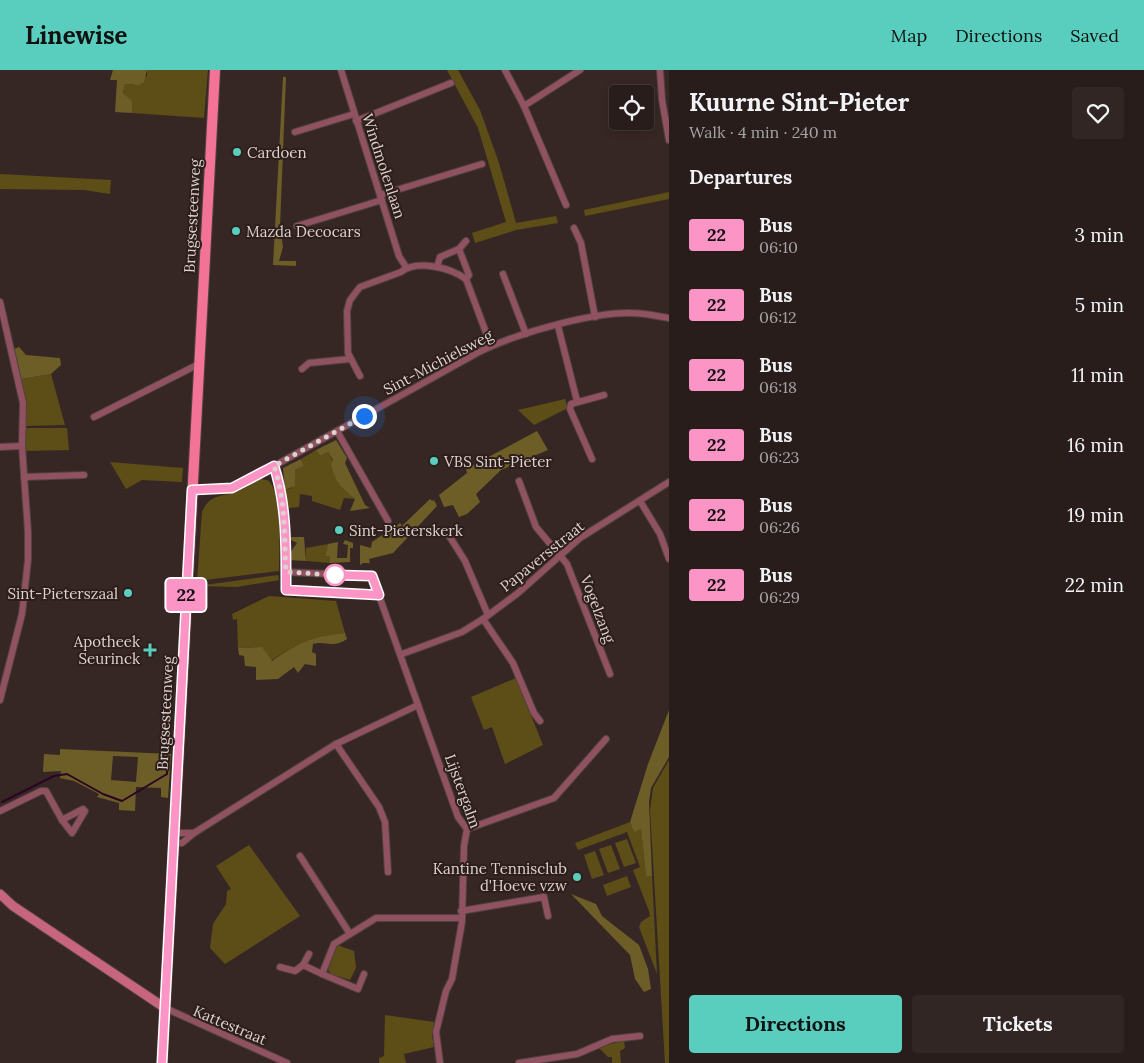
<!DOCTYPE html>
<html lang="en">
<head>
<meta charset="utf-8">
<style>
	body { margin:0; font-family:Lora,serif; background:#312624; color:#f1f3f6; height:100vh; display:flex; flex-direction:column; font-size:19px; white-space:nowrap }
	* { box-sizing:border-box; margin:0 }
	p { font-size:16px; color:#a5a2a3 }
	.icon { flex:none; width:28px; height:28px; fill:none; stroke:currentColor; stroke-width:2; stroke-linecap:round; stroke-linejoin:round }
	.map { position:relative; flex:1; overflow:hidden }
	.drawer { display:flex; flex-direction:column; background:#291d1b; width:475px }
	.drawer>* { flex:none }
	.badge { padding:0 10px; border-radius:4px; font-size:18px; line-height:32px }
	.controls { position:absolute; left:609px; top:15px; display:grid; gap:10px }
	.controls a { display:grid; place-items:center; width:45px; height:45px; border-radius:5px; background:#291d1b; box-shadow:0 2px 8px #0003,0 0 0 1px #453b3a; font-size:25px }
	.you { position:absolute; width:25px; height:25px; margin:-12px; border:4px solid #fff; border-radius:50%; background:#1a73e8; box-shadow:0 0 0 8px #1a73e833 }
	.map>.badge { position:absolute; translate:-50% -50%; box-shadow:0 0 0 2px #fff }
	h2 { padding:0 20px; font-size:19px; line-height:45px }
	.round { display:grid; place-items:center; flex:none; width:52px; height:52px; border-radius:5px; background:#312624 }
	.head { display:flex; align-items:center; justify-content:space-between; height:85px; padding:0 20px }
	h1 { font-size:24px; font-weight:700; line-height:38px }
	.primary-button { display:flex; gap:10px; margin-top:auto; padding:10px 20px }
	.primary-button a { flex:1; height:58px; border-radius:5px; background:#59cebe; color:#111; font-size:20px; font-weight:700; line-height:58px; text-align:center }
	.primary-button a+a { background:#312624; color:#f1f3f6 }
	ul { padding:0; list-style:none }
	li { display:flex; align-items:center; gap:15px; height:70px; padding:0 20px }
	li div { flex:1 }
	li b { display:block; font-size:19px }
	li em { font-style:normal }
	li .badge { min-width:55px; font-weight:700; text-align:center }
	header { display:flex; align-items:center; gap:30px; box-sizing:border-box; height:70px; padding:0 25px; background:#59cebe; color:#111 }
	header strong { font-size:24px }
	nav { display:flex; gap:28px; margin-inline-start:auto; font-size:18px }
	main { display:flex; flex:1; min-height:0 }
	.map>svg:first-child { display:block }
	.green { fill:#5d4e17 }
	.forest { fill:#6d5d26; fill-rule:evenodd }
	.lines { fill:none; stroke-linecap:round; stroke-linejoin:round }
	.stream { stroke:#2a0524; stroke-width:2 }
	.street-casing { stroke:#524240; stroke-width:8 }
	.secondary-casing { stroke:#524240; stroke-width:11 }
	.primary-casing { stroke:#524240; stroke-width:12 }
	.street { stroke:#905261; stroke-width:6 }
	.secondary { stroke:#c7657f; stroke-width:9 }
	.primary { stroke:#f27396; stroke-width:10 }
	.line-casing { stroke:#fff; stroke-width:11 }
	.line { stroke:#fc95c5; stroke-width:8 }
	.walk { stroke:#ddd2d0; stroke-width:5; stroke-dasharray:0 9 }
	.poi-dot { fill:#59cebe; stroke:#2d1e1a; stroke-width:2 }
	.stop-dot { fill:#fff; stroke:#fc95c5; stroke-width:2.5 }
	.labels { text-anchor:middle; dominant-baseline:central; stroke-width:4; stroke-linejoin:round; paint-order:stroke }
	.poi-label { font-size:15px; fill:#ddd2d0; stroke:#2d1e1a; text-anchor:start }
	.street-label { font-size:15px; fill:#ddd2d0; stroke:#2d1e1a }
</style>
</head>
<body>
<header>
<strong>Linewise</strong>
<nav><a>Map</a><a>Directions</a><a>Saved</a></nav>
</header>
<main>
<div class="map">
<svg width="669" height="993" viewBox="0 0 669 993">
	<rect width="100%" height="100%" fill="#372724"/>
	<g class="green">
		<path d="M147,0h61l-4,48 -72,-5v-11l-9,-9 2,-9 8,1 14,-9z"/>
		<path d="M447,0h11l22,40 19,53 17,60 40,-7 2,7 -42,7 -41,13 -3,-10 34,-11 -28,-94z"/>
		<path d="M0,104l111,6 -1,14 -26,-4 -84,-1z"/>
		<path d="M669,122v7l-84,17 -1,-6z"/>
		<path d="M51,304l14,51 -39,1v-22l-5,-25z"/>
		<path d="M565,329l3,9 -34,17 -16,-15z"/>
		<path d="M26,358h41l2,22 -43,1z"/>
		<path d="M316,380l4,6 8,-4 22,42 5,5 -11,-1 -4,12 -28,-9v-5l-12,-2 -1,13 -11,1 -3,-18 7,-2 3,-18 9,-4 -3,-7z"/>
		<path d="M110,392l73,6 -1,14 -40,-2 -16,9z"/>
		<path d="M260,409l7,1c16,8 12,73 12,91l-82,10 5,-69c7,-17 18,-15 33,-20 9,-3 17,-8 25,-13z"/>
		<path d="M328,474l-3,12 5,1v6l-24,-2v-13z"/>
		<path d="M278,505l1,5 -42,7 -40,-1z"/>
		<path d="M269,526l67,5 9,32c-29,3 -50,11 -74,28l-10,-14 -23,1 -1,-29 -4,1 -1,-6z"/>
		<path d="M516,608l27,67 -38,19 -13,-37 -8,3 -13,-33z"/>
		<path d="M669,690v303h-4l-15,-253 3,-22z"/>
		<path d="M630,752l4,9 7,-3 5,49 6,-1 5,98 -18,-47 2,-5 9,-6 -1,-5 -16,-41 7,-3 -13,-35 -49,18 -3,-7z"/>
		<path d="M627,769l9,24 -12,4 -9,-24z"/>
		<path d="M249,775l51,71 -75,48 -15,-16 3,-24 13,-20 1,-13 4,-2 -15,-23z"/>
		<path d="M611,775l9,24 -12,4 -9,-24z"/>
		<path d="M595,781l9,24 -12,4 -8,-24z"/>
		<path d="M627,806l4,11 -24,9 -4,-11z"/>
		<path d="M337,875l17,6 2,17 -6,12 -19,-6 -3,-4z"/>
		<path d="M385,945l49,7 -2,13 2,12 -30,7 2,9h-27v-5l5,-2z"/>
		<path d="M624,971l1,7 -5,3 1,12h-9v-6h-4l-10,-10z"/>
	</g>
	<g class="forest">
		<path d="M113,0h34l-3,12 -5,3 -14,-1 -2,9 9,8v12l-17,-1 2,-32h-7z"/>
		<path d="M283,7h3l-6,149 3,21 -4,14h17v5l-23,-1z"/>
		<path d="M19,277l7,8 34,3 1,7 -10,9 -30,5 -7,-30z"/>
		<path d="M537,361l11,19 -47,20 -25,24 4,8 -13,12 -8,3 -6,-12 -9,2 -5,-12 28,-22 -1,-4z"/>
		<path d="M336,370l11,18 -2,5 20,42 5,3 -20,3 5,-12c-15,-14 -18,-13 -24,-35l2,-4 -5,-8 -8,4 -4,-6z"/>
		<path d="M301,389l3,7 -9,4v16l-10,4 -2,-22z"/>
		<path d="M430,429l2,2 2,-1 3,6 -44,47 -24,6 1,4h-7l-3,2v-20l11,3 1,-6 28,-19 2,3z"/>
		<path d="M292,467h12l2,24 -18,-1 1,-6 8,-11 -8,-4z"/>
		<path d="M345,470l8,3v5h-3v14l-20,1v-6l-5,-1 3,-12 10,-2 -1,16h10l1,-13 -5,-1z"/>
		<path d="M345,563l2,6c-15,10 -22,1 -34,5l-1,8 4,2v12l-11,-2 -7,9 -4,-6 -16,12 -22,1v-13l-11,-1 -1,-10 -5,-1 -1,-7 24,-1 10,14c25,-18 42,-25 73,-28z"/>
		<path d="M669,640v47l-18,31 -2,14 3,74 -6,1 -5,-48 -7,3 -4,-10 18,-58z"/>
		<path d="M60,679l111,5 -3,44 -7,-1v-9l-25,-1 -1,24 -16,-1v-7l-22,-6 2,-3 -25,-13 -14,-3 1,-7 -18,1 1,-18 16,1zM113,686l25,1 -2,25 -25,-2z"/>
		<path d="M571,824l25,10 6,12 37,29 9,24 3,20 -7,3 -9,-13 -5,-24z"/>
	</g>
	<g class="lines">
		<path class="stream" d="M2,732l52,-26 13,-2 36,20 19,7 45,-27v-7"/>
		<defs>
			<g id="street">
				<path d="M341,0l58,186 7,11"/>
				<path d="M505,0l19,36 42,99"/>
				<path d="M660,0l2,30 7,40"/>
				<path d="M524,36l56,-36"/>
				<path d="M356,51l95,-38"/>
				<path d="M295,62l59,-18"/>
				<path d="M380,125l102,-31"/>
				<path d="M297,156l85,-26"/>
				<path d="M574,158l7,15 14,74"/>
				<path d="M459,179l10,26 -3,4"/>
				<path d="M437,197l3,-10 19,-8 7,-8"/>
				<path d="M503,204l23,60"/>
				<path d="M0,232l23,101 -1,43 6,86v28l-6,54 -22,86"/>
				<path d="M558,256l19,75"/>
				<path d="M302,299l7,-6 41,-4"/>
				<path d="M360,306l-12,-23 -1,-42 3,-11 10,-13 41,-15c16,-13 50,-4 65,7l25,67"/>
				<path d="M94,347l105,-53"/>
				<path d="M337,361l51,90"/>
				<path d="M0,377l22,-1"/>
				<path d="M592,389l-22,-50 1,-5 33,-9"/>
				<path d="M274,396c13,41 12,82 12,124l93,5"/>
				<path d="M24,407l60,-2"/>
				<path d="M519,411l17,46 31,37 43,110"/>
				<path d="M192,420l27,-1 19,-3 241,-134c36,-18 112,-40 152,-39 13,0 25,3 38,5"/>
				<path d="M640,431l20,33 9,25"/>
				<path d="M448,464l17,27 23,54"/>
				<path d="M286,502l86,4 86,241 9,12 -3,17 -2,76 -10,57 -6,12 -10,41 4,31"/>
				<path d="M483,549l30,44 21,50 6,8"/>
				<path d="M402,584l60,-22 21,-13 35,-26 62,-55 89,-56"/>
				<path d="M336,674l43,63 6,15 3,50"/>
				<path d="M83,739l2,2 -13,22 -10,-13z"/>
				<path d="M0,741l41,-20h5l16,29"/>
				<path d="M467,759l87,-31 52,-59"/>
				<path d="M174,763h20"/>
				<path d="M174,773h8l12,-10 142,-89 82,-39"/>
				<path d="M300,786l50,78"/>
				<path d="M461,841l83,-14 4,19"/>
				<path d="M303,895l6,-11"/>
				<path d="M280,897l15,4 8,-6 19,9"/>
				<path d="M364,904l-6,15 -36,-15 12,-30 42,-26h85"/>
				<path d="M165,938l122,55"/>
				<path d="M519,993l58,-9 35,-15 28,-3"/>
			</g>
			<path id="secondary" d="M0,824l13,12 152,102"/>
			<path id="primary" d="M162,993l53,-993"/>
		</defs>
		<use href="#street" class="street-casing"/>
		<use href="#secondary" class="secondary-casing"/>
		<use href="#primary" class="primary-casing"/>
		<use href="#street" class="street"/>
		<use href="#secondary" class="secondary"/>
		<use href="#primary" class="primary"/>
	</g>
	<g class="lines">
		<defs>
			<path id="line" d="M162,993l30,-573 40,-2 42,-22c13,40 12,82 12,124l93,5 -7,-19 -37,-1"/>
		</defs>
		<use href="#line" class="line-casing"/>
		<use href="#line" class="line"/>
		<path class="walk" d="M335,505l-49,-3c-2,-37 0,-70 -12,-106l90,-50"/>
	</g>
	<g class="poi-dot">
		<circle cx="237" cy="82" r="5"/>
		<circle cx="236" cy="161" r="5"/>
		<circle cx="434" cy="391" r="5"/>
		<circle cx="339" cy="460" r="5"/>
		<circle cx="128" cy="523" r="5"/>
		<path d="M147.5 572.5h5v5h5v5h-5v5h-5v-5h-5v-5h5z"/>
		<circle cx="577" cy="807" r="5"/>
	</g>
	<circle class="stop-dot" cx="335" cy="505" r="10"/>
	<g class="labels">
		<g class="poi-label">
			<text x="247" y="82">Cardoen</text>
			<text x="246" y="161">Mazda Decocars</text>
			<text x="444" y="391">VBS Sint-Pieter</text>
			<text x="349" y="460">Sint-Pieterskerk</text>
			<text x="118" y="523" text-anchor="end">Sint-Pieterszaal</text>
			<text x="140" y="571" text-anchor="end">Apotheek<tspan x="140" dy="17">Seurinck</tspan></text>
			<text x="567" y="798" text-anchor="end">Kantine Tennisclub<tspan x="567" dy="17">d'Hoeve vzw</tspan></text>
		</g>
		<g class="street-label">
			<text transform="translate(384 96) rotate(72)">Windmolenlaan</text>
			<text transform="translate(192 146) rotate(-87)">Brugsesteenweg</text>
			<text transform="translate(438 292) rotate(-28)">Sint-Michielsweg</text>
			<text transform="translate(542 486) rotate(-39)">Papaversstraat</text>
			<text transform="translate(598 539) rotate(69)">Vogelzang</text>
			<text transform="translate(165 643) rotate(-87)">Brugsesteenweg</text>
			<text transform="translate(463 721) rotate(70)">Lijstergalm</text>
			<text transform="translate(230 955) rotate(23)">Kattestraat</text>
		</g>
	</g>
</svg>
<div class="controls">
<a><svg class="icon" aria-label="locate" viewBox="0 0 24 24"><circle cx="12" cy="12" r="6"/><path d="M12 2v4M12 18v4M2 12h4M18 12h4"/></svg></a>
</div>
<div class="you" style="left:364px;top:346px"></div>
<b class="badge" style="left:186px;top:525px;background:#fc95c5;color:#111">22</b>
</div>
<section class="drawer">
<div class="head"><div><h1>Kuurne Sint-Pieter</h1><p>Walk · 4 min · 240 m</p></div><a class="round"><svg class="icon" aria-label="heart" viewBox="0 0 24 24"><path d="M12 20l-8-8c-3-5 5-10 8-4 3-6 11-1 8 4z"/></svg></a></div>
<h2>Departures</h2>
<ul>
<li><span class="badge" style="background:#fc95c5;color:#111">22</span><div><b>Bus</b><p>06:10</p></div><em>3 min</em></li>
<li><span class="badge" style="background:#fc95c5;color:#111">22</span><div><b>Bus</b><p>06:12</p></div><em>5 min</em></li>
<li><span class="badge" style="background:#fc95c5;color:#111">22</span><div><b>Bus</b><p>06:18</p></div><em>11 min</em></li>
<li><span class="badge" style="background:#fc95c5;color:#111">22</span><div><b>Bus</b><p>06:23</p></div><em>16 min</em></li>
<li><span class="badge" style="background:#fc95c5;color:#111">22</span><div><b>Bus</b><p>06:26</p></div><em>19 min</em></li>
<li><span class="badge" style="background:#fc95c5;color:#111">22</span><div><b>Bus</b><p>06:29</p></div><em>22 min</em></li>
</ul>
<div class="primary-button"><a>Directions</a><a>Tickets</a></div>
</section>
</main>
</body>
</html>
